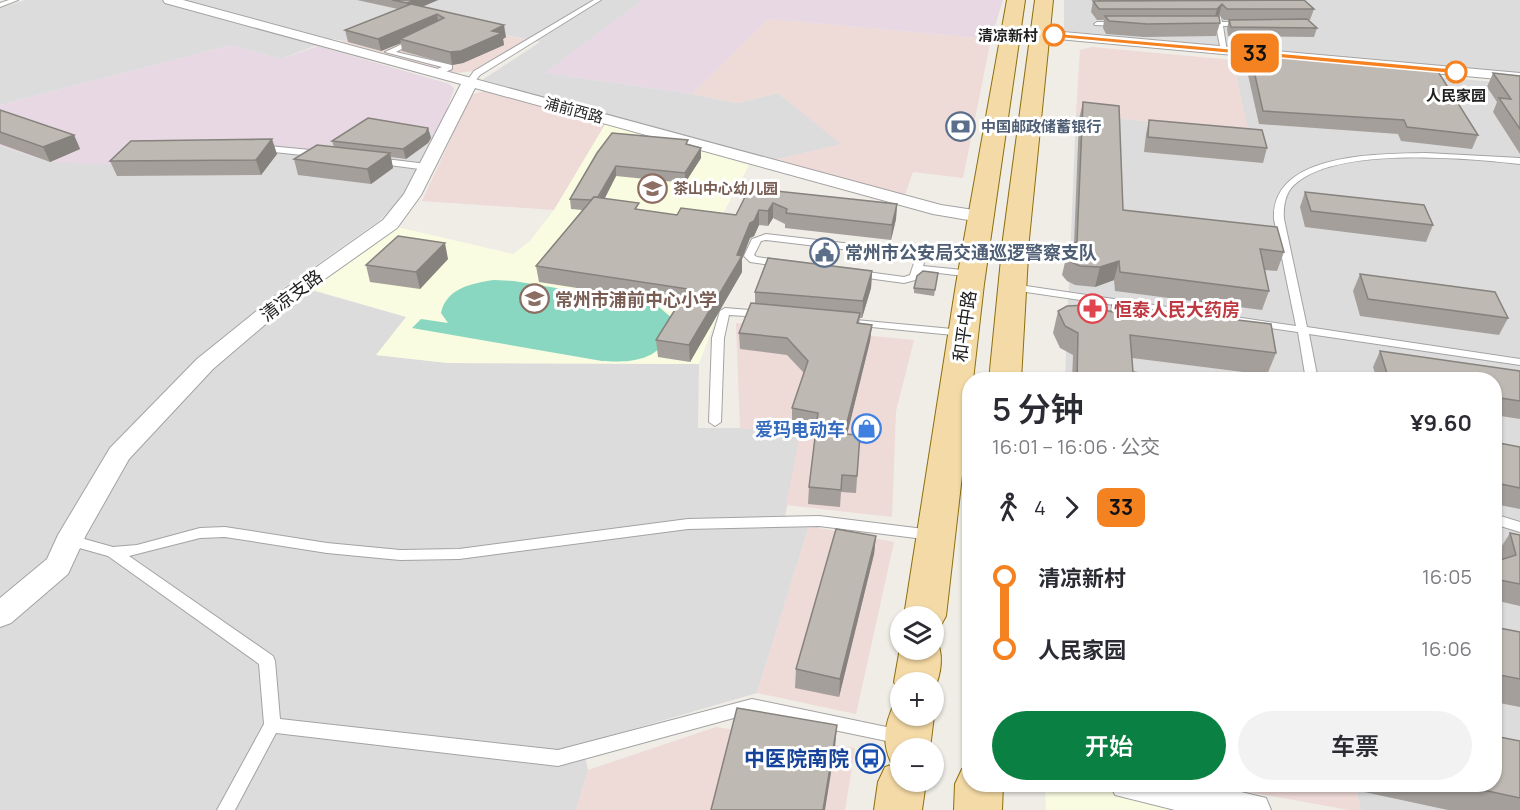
<!DOCTYPE html>
<html lang="zh">
<head>
<meta charset="utf-8">
<style>
	body { margin:0; font-family:Manrope,"Noto Sans SC",sans-serif; background:#f2f2f3; color:#2b2b33; height:100vh; display:flex; flex-direction:column; font-size:22px; white-space:nowrap }
	* { box-sizing:border-box; margin:0 }
	p { font-size:20px; color:#7c7c81 }
	.icon { flex:none; width:33px; height:33px; fill:none; stroke:currentColor; stroke-width:2; stroke-linecap:round; stroke-linejoin:round }
	.map { position:relative; flex:1; overflow:hidden }
	.drawer { position:absolute; left:962px; top:372px; width:540px; height:420px; display:flex; flex-direction:column; background:#fff; border-radius:24px; box-shadow:0 2px 4px #0004 }
	.drawer>* { flex:none }
	.badge { padding:0 12px; border-radius:9px; font-size:21px; line-height:39px }
	.tools { position:absolute; left:890px; top:606px; display:grid; gap:12px }
	.tools a { display:grid; place-items:center; width:54px; height:54px; border-radius:50%; background:#fff; box-shadow:0 2px 4px #0004; font-size:30px }
	.map>.badge { position:absolute; translate:-50% -50%; box-shadow:0 0 0 3px #fff }
	.legs { display:flex; align-items:center; gap:9px; height:66px; padding:0 30px; font-size:20px }
	.legs p { margin-inline-start:auto }
	.headline { display:flex; align-items:center; justify-content:space-between; height:102px; padding:0 30px }
	h1 { font-size:33px; font-weight:600; line-height:45px }
	.primary-button { display:flex; gap:12px; margin-top:auto; padding:12px 30px }
	.primary-button a { flex:1; height:69px; border-radius:36px; background:#0b8043; color:#fff; font-size:24px; font-weight:600; line-height:69px; text-align:center }
	.primary-button a+a { background:#f2f2f3; color:#2b2b33 }
	ul { padding:0 30px; list-style:none }
	li { display:flex; align-items:center; gap:21px; height:72px; font-size:22px }
	li i { display:grid; place-items:center; width:9px; height:100%; margin:0 8px; background:currentColor }
	li i::after { content:''; width:15px; height:15px; margin:-8px; border:4px solid; border-radius:50%; background:#fff }
	li p { margin-inline-start:auto }
	li:first-child i { background:linear-gradient(#0000 50%,currentColor 0) }
	li:last-child i { background:linear-gradient(currentColor 50%,#0000 0) }
	.map>svg:first-child { display:block }
	.residential { fill:#dddcdc }
	.commercial { fill:#eedad7 }
	.industrial { fill:#e7d8e3 }
	.education { fill:#fafce1 }
	.pitch { fill:#8ad7c1 }
	.lines { fill:none; stroke-linecap:round; stroke-linejoin:round }
	.lane-casing { stroke:#a3a3a3; stroke-width:2 }
	.street-casing { stroke:#a3a3a3; stroke-width:2 }
	.primary-casing { stroke:#8d6f0c; stroke-width:2 }
	.lane { fill:#fff; fill-rule:evenodd }
	.street { fill:#fff; fill-rule:evenodd }
	.primary { fill:#f4daa6; fill-rule:evenodd }
	.wall { fill:#a49f9a }
	.shaded-wall { fill:#86827d }
	.building { fill:#bfb9b3; stroke:#86827d; stroke-width:1.5 }
	.line-1 { fill:#f58220; stroke:#fff; stroke-width:1.5 }
	.stop-1-dot { fill:#fff; stroke:#f58220; stroke-width:3 }
	.labels { text-anchor:middle; dominant-baseline:central; stroke-width:6; stroke-linejoin:round; paint-order:stroke }
	.far-stop-label { font-size:15px; font-weight:bold; fill:#1f1f1f; stroke:#fff; text-anchor:end }
	.far-street-label { font-size:15px; fill:#1f1f1f; stroke:#fff }
	.far-service-label { font-size:15px; font-weight:bold; fill:#4e5e75; stroke:#fff; text-anchor:start }
	.far-education-label { font-size:15px; font-weight:bold; fill:#785e54; stroke:#fff; text-anchor:start }
	.service-label { font-size:18px; font-weight:bold; fill:#4e5e75; stroke:#fff; text-anchor:start }
	.street-label { font-size:18px; fill:#1f1f1f; stroke:#fff }
	.education-label { font-size:18px; font-weight:bold; fill:#785e54; stroke:#fff; text-anchor:start }
	.health-label { font-size:18px; font-weight:bold; fill:#be3a42; stroke:#fff; text-anchor:start }
	.shop-label { font-size:18px; font-weight:bold; fill:#366cbe; stroke:#fff; text-anchor:end }
	.near-transit-label { font-size:21px; font-weight:bold; fill:#164399; stroke:#fff; text-anchor:end }
</style>
</head>
<body>
<div class="map">
<svg width="1520" height="810" viewBox="0 0 1520 810">
	<rect width="100%" height="100%" fill="#efede6"/>
	<g class="residential">
		<path d="M25,0h618l-98,73 147,21 45,9 41,-10 64,51 -66,16 -294,-80 58,-38 -129,-26 -67,25 -11,-2 -52,20 -50,-14 -231,60v-97z"/>
		<path d="M1064,0h456v73l-456,-42z"/>
		<path d="M1233,60l287,24v726h-159l-6,-25 139,-1v-404h-429l11,-266 172,18z"/>
		<path d="M364,125l74,9 -34,61 -25,26 -90,63 118,33 -30,38 71,8 251,1 -1,64h42l61,6 -17,88 25,4 -52,167 -175,51 6,26 -12,40h-576v-664l50,16z"/>
	</g>
	<g class="commercial">
		<path d="M411,16l117,24 -54,31 -20,2 -116,-30z"/>
		<path d="M768,19l223,20 -28,139 -50,-6 -8,23 -129,-35 65,-16 -63,-51 -41,10 -45,-9z"/>
		<path d="M1092,47l141,13 16,72 -173,-18 4,-64z"/>
		<path d="M484,91l122,32 -52,87 -132,-9 49,-106z"/>
		<path d="M736,323l178,17 -18,71 -4,106 -106,-12 14,-71 -60,-6z"/>
		<path d="M809,526l85,16 -38,172 -99,-21z"/>
		<path d="M716,727l139,21 -10,62h-269l12,-40z"/>
		<path d="M1210,785h145l6,25h-12z"/>
	</g>
	<g class="industrial">
		<path d="M643,0h360l-12,39 -223,-20 -76,75 -148,-21z"/>
		<path d="M231,45l50,14 37,-13 132,38 4,5 -16,45 -74,-9 -50,26 -54,-9 -142,23 -68,-3 -50,-16v-41z"/>
	</g>
	<g class="education">
		<path d="M606,123l143,42 -63,118 40,9 -27,72 -251,-1 -72,-8 30,-38 -96,-28 87,-62 116,27 17,-13 24,-31z"/>
		<path d="M1045,785h44l117,25h-160z"/>
	</g>
	<path class="pitch" d="M494,280l20,1 132,22 13,4 13,11c-4,9 -6,20 -11,28 -13,17 -41,16 -59,15l-190,-33 9,-9 27,4 -7,-10c5,-25 32,-30 53,-33z"/>
	<g class="lines">
		<defs>
			<g id="lane">
				<path d="M9,0h9l-18,7v-4z"/>
				<path d="M594,0h7l-121,75 -7,9 -7,-2 8,-11z"/>
				<path d="M1211,0h6l5,22h23l3,2 -3,2h-22l4,26 -6,-1 -5,-25h-11l-3,-2 13,-2z"/>
				<path d="M1097,22h22l3,2 -3,2 -24,-1 -1,-1z"/>
				<path d="M413,39l5,1 -22,12 56,13v4l-13,6h-6v-4l9,-4 -57,-15z"/>
				<path d="M258,145l63,6 4,3 -4,3 -66,-7 -1,-2z"/>
				<path d="M1426,153l94,5v6c-54,-6 -185,-18 -226,21 -9,8 -11,23 -10,34l23,108 213,32v6l-211,-31 9,46h-12l-8,-48 -286,-42 -5,-3 5,-3 284,42 -22,-107c-3,-67 106,-65 152,-66z"/>
				<path d="M377,158l50,6 4,3 -4,3 -53,-7v-4z"/>
				<path d="M766,234l146,17 13,8 -2,7 49,5 5,3 -5,3 -50,-6 -3,8 -15,4 -154,-21 -6,-6 8,-17zM766,240l143,17 6,3 -5,15 -6,2 -147,-20 -3,-2 7,-14z"/>
				<path d="M725,308l37,3 5,3 -5,3 -33,-2 -5,23 -3,84 -6,4 -6,-4 3,-84 8,-27z"/>
				<path d="M845,319l118,11 5,3 -5,3 -122,-12 -1,-2 1,-2z"/>
				<path d="M1494,514l26,8v10l-26,-8z"/>
				<path d="M819,516l113,14 5,1 2,4 -2,4 -5,1 -113,-14 -131,3 -229,30 -59,1 -73,-7 -102,-16 -25,1 -71,18 144,100 2,5 5,58 278,31 194,-51 149,31 6,2 2,5 -2,5 -6,2 -149,-31 -194,53 -282,-33 -41,77h-18l47,-86 -5,-60 -151,-108 -43,-12 -2,-4 2,-4 5,-1 43,12 24,-2 63,-17 25,-1 102,16 73,7 59,-1 229,-30z"/>
			</g>
			<g id="street">
				<path d="M163,0h20l758,205 46,7 2,4 -2,4 -7,2 -47,-8 -458,-126 -54,107 -24,33 -109,77 -75,64 -84,90 -43,76 -18,39 -57,49 -11,4v-29l47,-39 11,-24 52,-87 87,-89 77,-62 109,-77 21,-26 57,-110 -296,-81z"/>
				<path d="M1041,30l479,43v8l-484,-44 -2,-3 2,-3z"/>
				<path d="M1110,784h98l58,14 5,12h-96l-60,-15z"/>
			</g>
			<g id="primary">
				<path d="M1007,0h18l-41,284 -11,96h-4v34l-23,202 -6,11 -7,3v-14h-29l52,-332z"/>
				<path d="M1035,0h18l-24,239 -8,141h-32l14,-141z"/>
				<path d="M933,637c13,13 8,39 0,55v-10h-33v12l-6,-12 6,-34v2h33z"/>
				<path d="M900,701v15h34l-4,32h-30v34h26l-4,28h-48l4,-28 7,-15 9,-3 -3,-2c-10,-20 -6,-39 4,-60z"/>
				<path d="M969,766v18h34l-1,26h-48l1,-26 7,-15z"/>
			</g>
		</defs>
		<use href="#lane" class="lane-casing"/>
		<use href="#street" class="street-casing"/>
		<use href="#primary" class="primary-casing"/>
		<use href="#lane" class="lane"/>
		<use href="#street" class="street"/>
		<use href="#primary" class="primary"/>
	</g>
	<g class="wall">
		<path d="M357,0h81l-16,7 84,30 -3,2 1,6 -41,18 -11,2 -50,-14 -1,-8 -20,8 -33,-9 -3,-12 53,-21z"/>
		<path d="M1097,0h209l-1,1 9,8 -4,11h-2l9,8 -3,9 -86,-1 -1,-8 2,-8h-5l-5,-5 -1,1 2,7 -4,13 -72,1 -38,-3 -3,-6 1,-8h-7l-6,-8 2,-11h5z"/>
		<path d="M1250,53l228,82 -6,14 -71,-8 -3,-7 -139,-10 -13,-58z"/>
		<path d="M1493,73l27,3v78l-27,-42 4,-10 -10,-15z"/>
		<path d="M1083,102l40,108 161,42 -7,19 -12,-1 4,21 -7,19 -147,-19 -1,-11 -19,7 -20,-2 -8,-4 -5,-6 7,-30 5,-2 5,-124z"/>
		<path d="M0,110l74,25 6,14 -30,13 -50,-18z"/>
		<path d="M1149,120l118,28 -4,15 -119,-11 2,-18z"/>
		<path d="M428,128l3,10 -3,5 -22,16 -15,-2 2,11 -22,16 -73,-9 -4,-16 40,-12 -2,-6z"/>
		<path d="M612,133l76,11 13,4v10l-16,25 -69,-7 -11,22 35,12 37,5h59l11,-21v-6l150,16 -1,15 -5,21 -106,-12v-4l-12,-6 -5,8 -9,-1 -5,11 -4,2 -8,21v13l-52,90 -32,-5 -2,-17 23,-36 -140,-22 -3,-16 46,-56 -11,-1 -1,-10z"/>
		<path d="M277,154l-16,21 -144,1 -7,-15z"/>
		<path d="M1305,192l128,33 -7,17 -121,-15 -5,-20z"/>
		<path d="M448,259l-28,30 -50,-7 -4,-17z"/>
		<path d="M872,271l-1,17 -9,30h-2l-1,6 13,1 -2,16 -23,93 13,1 -4,58 -15,-1 -1,15 -32,-3 1,-17 7,-58 -24,-4v-17l12,-35 -17,-18 -47,-6 -1,-16 16,-29v-12z"/>
		<path d="M938,273l-4,23 -20,-3v-5z"/>
		<path d="M1360,274l148,44 -9,17 -139,-19 -7,-25z"/>
		<path d="M1112,305l164,48 -9,22 -135,-17 1,14 55,8h-116l1,-25 -13,-7 -7,-15 5,-22h52z"/>
		<path d="M1380,351l140,20v48l-26,-4v-35h-117l-4,-13z"/>
		<path d="M1494,442l26,5v62l-26,-5z"/>
		<path d="M1510,533l10,2v71l-26,-6v-38l7,-2 -3,-8z"/>
		<path d="M876,536l-2,18 -35,143 -44,-9 1,-19z"/>
		<path d="M1494,627l26,5v75l-26,-5z"/>
		<path d="M1520,741v69h-72l-84,-18 -2,-8h132z"/>
	</g>
	<g class="shaded-wall">
		<path d="M415,0h23l-29,12 -2,-9z"/>
		<path d="M1222,4l-3,11 -5,5 3,-11z"/>
		<path d="M437,14l2,12 -39,13 1,4 -20,8 -3,-12z"/>
		<path d="M504,25l2,12 -3,2 1,6 -41,18 -11,2 -2,-13z"/>
		<path d="M428,128l3,10 -3,5 -22,16 -3,-10z"/>
		<path d="M74,135l6,14 -30,13 -7,-15z"/>
		<path d="M272,139l5,15 -16,21 -5,-15z"/>
		<path d="M701,148v10l-16,25v-10z"/>
		<path d="M390,153l3,15 -22,16 -4,-15z"/>
		<path d="M616,166v10l-18,35 -1,-10z"/>
		<path d="M773,203v15l-5,8v-15z"/>
		<path d="M897,204l-1,15 -5,21 1,-15z"/>
		<path d="M759,210v15l-5,11 -4,2 -8,21v13l-52,90 -1,-17 48,-90 13,-32z"/>
		<path d="M445,243l3,16 -28,30 -4,-17z"/>
		<path d="M1119,261l-5,19 -19,7 5,-20z"/>
		<path d="M872,271l-1,17 -9,30 1,-17z"/>
		<path d="M872,325l-2,16 -27,110 1,-17z"/>
		<path d="M876,536l-2,18 -35,143 1,-18z"/>
		<path d="M837,725l-2,23 -10,62h-2z"/>
	</g>
	<g class="building">
		<path d="M392,0h23l-8,3z"/>
		<path d="M1304,0l10,9h-87l-5,-5 -5,5h-118l-6,-8z"/>
		<path d="M411,4l93,21 -12,6 10,2 -41,18 -11,1 -50,-13 44,-21 -7,-4 -59,25 -33,-9z"/>
		<path d="M1105,16h114l1,7 -73,1 -38,-3z"/>
		<path d="M1307,19l10,9 -86,-1 -2,-7z"/>
		<path d="M1250,53l187,17 41,65 -71,-8 -3,-7 -141,-9z"/>
		<path d="M1493,73l27,3v53l-21,-31 12,1z"/>
		<path d="M1083,102l36,4 4,104 154,17 7,25 -24,-3 9,42 -149,-19 -1,-11 -19,6 -20,-1 -9,-4 -5,-6 3,-11 8,-3z"/>
		<path d="M0,110l74,25 -31,12 -43,-15z"/>
		<path d="M368,118l60,10 -2,5 -23,16 -71,-8z"/>
		<path d="M1149,120l113,10 5,18 -119,-11z"/>
		<path d="M612,133l76,7 -2,4 15,4 -16,25 -69,-7 -18,31h-4l-3,3 -21,-1 27,-46z"/>
		<path d="M272,139l-16,21 -146,1 21,-20z"/>
		<path d="M317,145l73,8 -23,16 -73,-10z"/>
		<path d="M747,188l150,16 -5,21 -106,-12 1,-4 -14,-6 -5,8 -9,-1 -5,11 -4,2 -13,32 5,1 -53,89 -33,-5 32,-51 -152,-23 58,-69 45,6 -4,6 42,6 4,-7 55,7 12,-24z"/>
		<path d="M1305,192l119,13 9,20 -122,-14z"/>
		<path d="M398,236l47,7 -29,29 -50,-7z"/>
		<path d="M768,258l104,13 -9,30 -108,-9z"/>
		<path d="M923,271l15,2 -3,17 -21,-2 3,-12z"/>
		<path d="M1360,274l135,18 13,26 -140,-19z"/>
		<path d="M751,303l109,10 -3,10 15,2 -28,109 16,1 -3,41 -15,-1 -1,15 -32,-3 9,-74 -26,-5 16,-47 -21,-23 -48,-5z"/>
		<path d="M1089,305l23,7v-7l159,19 5,29 -146,-18 3,37 55,8h-111l1,-47 -13,-7 -7,-15 9,-5z"/>
		<path d="M1380,351l140,20v30l-26,-4v-17h-105z"/>
		<path d="M1494,442l26,5v41l-24,-5 -2,-6z"/>
		<path d="M836,529l40,7 -36,143 -44,-10z"/>
		<path d="M1510,533l10,2v49l-26,-5v-17l22,-7z"/>
		<path d="M1494,627l26,5v47l-26,-5z"/>
		<path d="M737,708l100,17 -14,85h-112z"/>
		<path d="M1494,736l26,5v57l-65,-14h39z"/>
	</g>
	<path class="line-1" d="M1054,33l402,36 4,3 -4,2 -405,-37z"/>
	<defs>
		<symbol id="bank-ring" viewBox="-11 -11 22 22"><circle r="9.5" fill="#fff" stroke="#5c6f8a" stroke-width="1.5"/><path d="M-6-4H6V4H-6ZM0-2.3a2.3 2.3 0 1 0 0 4.6a2.3 2.3 0 1 0 0-4.6Z" fill="#5c6f8a"/></symbol>
		<symbol id="school-ring" viewBox="-11 -11 22 22"><circle r="9.5" fill="#fff" stroke="#8d6e63" stroke-width="1.5"/><path d="M0-5L7-2L0 1L-7-2ZM-4 1L0 2.5L4 1V4Q0 6-4 4Z" fill="#8d6e63"/></symbol>
		<symbol id="civic-ring" viewBox="-11 -11 22 22"><circle r="9.5" fill="#fff" stroke="#5c6f8a" stroke-width="1.5"/><path d="M-.6-6.5H3V-4.5H.6V-3L4-1V1h2V6H-6V1h2V-1L-.6-3ZM-1.2 2.5V6h2.4V2.5Z" fill="#5c6f8a"/></symbol>
		<symbol id="pharmacy-ring" viewBox="-11 -11 22 22"><circle r="9.5" fill="#fff" stroke="#e0444e" stroke-width="1.5"/><path d="M-2-6h4v4h4v4h-4v4h-4v-4h-4v-4h4Z" fill="#e0444e"/></symbol>
		<symbol id="shop-ring" viewBox="-11 -11 22 22"><circle r="9.5" fill="#fff" stroke="#3f7fe0" stroke-width="1.5"/><path d="M-5-2.5h2.3a2.7 3.5 0 0 1 5.4 0H5L5.5 6h-11ZM-1.5-2.5h3a1.5 2.3 0 0 0-3 0Z" fill="#3f7fe0"/></symbol>
		<symbol id="bus-ring" viewBox="-11 -11 22 22"><circle r="9.5" fill="#fff" stroke="#1a4fb4" stroke-width="1.5"/><path d="M-5-6H5V4H4V6H2V4H-2V6H-4V4H-5ZM-3.5-4V0h7V-4ZM-3.5 1.2v1.5H-2V1.2ZM2 1.2v1.5H3.5V1.2Z" fill="#1a4fb4"/></symbol>
	</defs>
	<g fill-rule="evenodd">
		<use href="#bank-ring" x="944" y="110" width="33" height="33"/>
		<use href="#school-ring" x="636" y="172" width="33" height="33"/>
		<use href="#civic-ring" x="808" y="236" width="33" height="33"/>
		<use href="#school-ring" x="518" y="282" width="33" height="33"/>
		<use href="#pharmacy-ring" x="1076" y="292" width="33" height="33"/>
		<use href="#shop-ring" x="850" y="412" width="33" height="33"/>
		<use href="#bus-ring" x="854" y="742" width="33" height="33"/>
	</g>
	<g class="stop-1-dot">
		<circle cx="1054" cy="35" r="10"/>
		<circle cx="1456" cy="72" r="10"/>
	</g>
	<g class="labels">
		<g class="far-stop-label">
			<text x="1038" y="35">清凉新村</text>
			<text x="1456" y="95" text-anchor="middle">人民家园</text>
		</g>
		<g class="far-street-label">
			<text transform="translate(574 110) rotate(15)">浦前西路</text>
		</g>
		<g class="far-service-label">
			<text x="981" y="126">中国邮政储蓄银行</text>
		</g>
		<g class="far-education-label">
			<text x="673" y="188">茶山中心幼儿园</text>
		</g>
		<g class="service-label">
			<text x="845" y="252">常州市公安局交通巡逻警察支队</text>
		</g>
		<g class="street-label">
			<text transform="translate(291 295) rotate(-37)">清凉支路</text>
			<text transform="translate(964 326) rotate(-82)">和平中路</text>
		</g>
		<g class="education-label">
			<text x="555" y="299">常州市浦前中心小学</text>
		</g>
		<g class="health-label">
			<text x="1114" y="309">恒泰人民大药房</text>
		</g>
		<g class="shop-label">
			<text x="845" y="429">爱玛电动车</text>
		</g>
		<g class="near-transit-label">
			<text x="849" y="758">中医院南院</text>
		</g>
	</g>
</svg>
<div class="tools">
<a><svg class="icon" aria-label="layers" viewBox="0 0 24 24"><path d="M12 4l9 5-9 5-9-5zM3 14l9 5 9-5"/></svg></a>
<a>+</a>
<a>−</a>
</div>
<b class="badge" style="left:1255px;top:53px;background:#f58220;color:#111">33</b>
<section class="drawer">
<div class="headline"><div><h1>5 分钟</h1><p>16:01 – 16:06 · 公交</p></div><b>¥9.60</b></div>
<div class="legs"><svg class="icon" aria-label="walk" viewBox="0 0 24 24"><circle cx="13" cy="4" r="2"/><path d="M13 8l-2 6 4 7M11 14l-3 7M7 12l3-4h3l4 4"/></svg>4<svg class="icon" aria-label="forward" viewBox="0 0 24 24"><path d="M9 5l7 7-7 7"/></svg><b class="badge" style="background:#f58220;color:#111">33</b></div>
<ul>
<li><i style="color:#f58220"></i><b>清凉新村</b><p>16:05</p></li>
<li><i style="color:#f58220"></i><b>人民家园</b><p>16:06</p></li>
</ul>
<div class="primary-button"><a>开始</a><a>车票</a></div>
</section>
</div>
</body>
</html>
